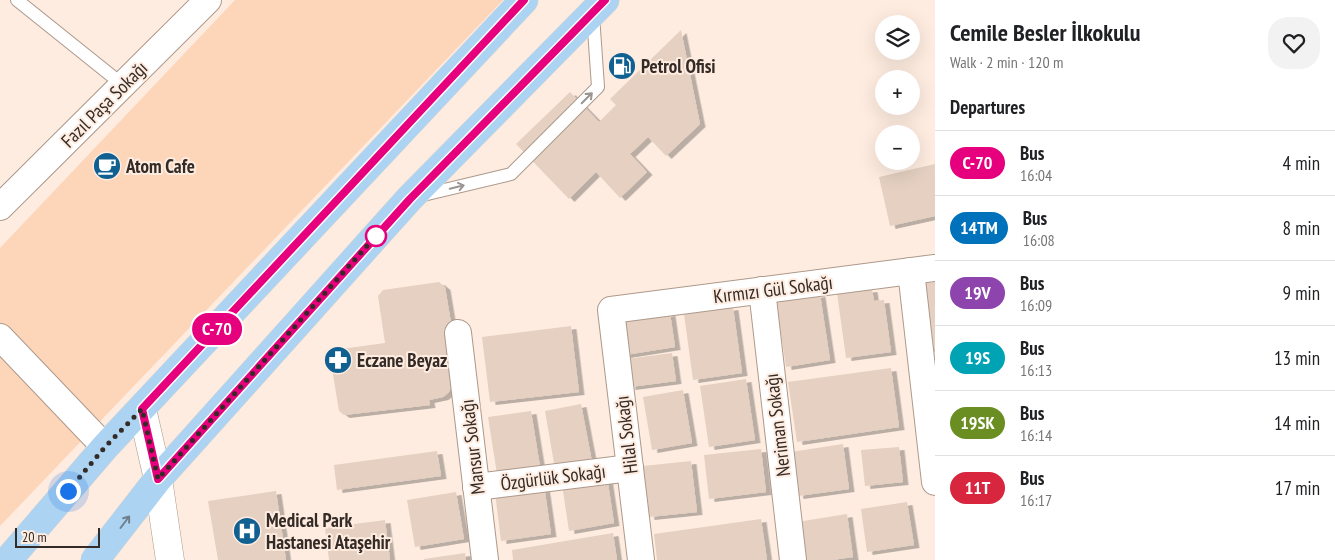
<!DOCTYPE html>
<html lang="en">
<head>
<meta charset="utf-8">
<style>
	body { margin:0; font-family:"PT Sans Narrow",sans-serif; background:#f2f2f2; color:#202124; height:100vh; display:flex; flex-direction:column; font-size:19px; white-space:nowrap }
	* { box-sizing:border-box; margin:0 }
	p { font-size:16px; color:#757577 }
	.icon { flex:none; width:28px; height:28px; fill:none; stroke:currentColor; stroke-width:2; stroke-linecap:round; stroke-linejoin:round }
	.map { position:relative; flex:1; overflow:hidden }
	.drawer { display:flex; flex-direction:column; background:#fff; width:400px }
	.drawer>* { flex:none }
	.badge { padding:0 10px; border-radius:16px; font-size:18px; line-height:32px }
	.fabs { position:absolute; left:875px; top:15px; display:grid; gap:10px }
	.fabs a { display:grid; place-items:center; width:45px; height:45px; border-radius:50%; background:#fff; box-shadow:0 5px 20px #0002; font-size:25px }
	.scale { position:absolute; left:15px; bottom:12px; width:85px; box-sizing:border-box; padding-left:5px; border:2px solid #342b26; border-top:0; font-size:14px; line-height:18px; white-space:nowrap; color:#342b26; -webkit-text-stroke:4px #feece0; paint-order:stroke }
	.you { position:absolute; width:25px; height:25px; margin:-12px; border:4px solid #fff; border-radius:50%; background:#1a73e8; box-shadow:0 0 0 8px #1a73e833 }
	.map>.badge { position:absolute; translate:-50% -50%; box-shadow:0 0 0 2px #fff }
	h2 { padding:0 15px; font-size:19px; line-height:45px }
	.round { display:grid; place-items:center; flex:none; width:52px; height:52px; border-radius:20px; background:#f2f2f2 }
	.headline { display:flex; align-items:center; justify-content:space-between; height:85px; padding:0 15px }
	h1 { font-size:24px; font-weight:700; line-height:38px }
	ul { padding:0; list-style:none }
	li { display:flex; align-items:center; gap:15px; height:65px; padding:0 15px; border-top:1px solid #e0e0e0 }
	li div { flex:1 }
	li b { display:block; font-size:19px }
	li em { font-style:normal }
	li .badge { min-width:55px; font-weight:700; text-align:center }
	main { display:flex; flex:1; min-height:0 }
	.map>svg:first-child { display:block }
	.green { fill:#fdd5b9 }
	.building { fill:#e5d0c1; filter:url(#shadow) }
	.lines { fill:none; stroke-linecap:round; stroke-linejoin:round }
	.service-casing { stroke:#ad998b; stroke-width:14 }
	.minor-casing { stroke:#ad998b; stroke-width:28 }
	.tertiary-casing { stroke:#ad998b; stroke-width:29 }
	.primary-casing { stroke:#d6d5d4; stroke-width:29 }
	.service { stroke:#fff; stroke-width:12 }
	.minor { stroke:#fff; stroke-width:26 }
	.tertiary { stroke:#fff; stroke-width:28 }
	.primary { stroke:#acd3f2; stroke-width:28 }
	.oneway { stroke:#9a9592 }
	.oneway2 { stroke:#707f8c }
	.line-casing { stroke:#fff; stroke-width:11 }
	.line { stroke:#e6007e; stroke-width:8 }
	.walk { stroke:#342b26; stroke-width:5; stroke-dasharray:0 9 }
	.stop-dot { fill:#fff; stroke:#e6007e; stroke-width:2.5 }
	.labels { text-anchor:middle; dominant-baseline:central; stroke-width:4; stroke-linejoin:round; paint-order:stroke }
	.poi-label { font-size:19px; font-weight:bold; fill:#342b26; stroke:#feece0; text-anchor:start }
	.street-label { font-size:19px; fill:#342b26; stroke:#feece0 }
</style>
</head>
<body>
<main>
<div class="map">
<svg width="935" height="560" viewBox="0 0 935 560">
	<defs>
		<filter id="shadow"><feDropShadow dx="5.5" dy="3" stdDeviation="0" flood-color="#0004"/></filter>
	</defs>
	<rect width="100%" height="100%" fill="#feece0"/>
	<path class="green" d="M235,0h268l-503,526v-278z"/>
	<g class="building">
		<path d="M681,30l19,94 -34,32 -18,-19 -18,17 17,18 -27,26 -24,-26 -27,27 -53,-55 54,-52 29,30 17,-17 -6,-6z"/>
		<path d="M935,164v52l-45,10 -11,-49z"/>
		<path d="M439,282l6,5 14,84 -10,21 -6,5 -14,3 1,5 -86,10 -5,-4 -9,-55 4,-6 51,-7 -7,-47 5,-6z"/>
		<path d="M935,282v66l-6,1 -10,-65z"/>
		<path d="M872,289l2,12 10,-1 7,52 -45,6 -9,-65z"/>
		<path d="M820,294l10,66 -44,7 -10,-66z"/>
		<path d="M733,307l9,66 -49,7 -9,-66z"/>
		<path d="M670,313l5,34 -50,8 -5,-34z"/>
		<path d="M571,326l8,66 -89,10 -8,-65z"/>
		<path d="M672,353l4,28 -46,6 -4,-28z"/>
		<path d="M891,368l8,59 -102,15 -9,-60z"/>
		<path d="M746,379l9,61 -46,7 -9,-61z"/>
		<path d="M683,390l9,53 -40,7 -9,-53z"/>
		<path d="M581,404l11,58 -37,7 -10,-58z"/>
		<path d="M531,411l9,56 -43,7 -9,-57z"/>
		<path d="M843,444l6,45 -51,7 -7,-44z"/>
		<path d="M899,447l4,35 -38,4 -4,-36z"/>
		<path d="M761,449l5,43 -57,7 -5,-44z"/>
		<path d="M437,451l4,25 -104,14 -3,-25z"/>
		<path d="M691,461l6,51 -48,5 -6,-51z"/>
		<path d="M607,477l7,46 -45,8 -7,-47z"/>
		<path d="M544,485l7,49 -50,7 -6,-49z"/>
		<path d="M276,491l10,69h-68l-10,-59z"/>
		<path d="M456,492l8,47 -49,8 -8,-47z"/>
		<path d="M907,502l7,43 -47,7 -6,-43z"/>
		<path d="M847,514l6,43 -21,3h-30l-5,-38z"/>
		<path d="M761,519l6,41h-110l-3,-26z"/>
		<path d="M385,520l5,40h-61l-4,-32z"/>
		<path d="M613,533l4,27h-104l-1,-10z"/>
		<path d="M465,553l1,7h-42v-1z"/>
	</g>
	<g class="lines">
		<defs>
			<g id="service">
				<path d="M17,0l106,85"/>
				<path d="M419,196l92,-22 87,-87 -5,-72"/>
			</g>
			<g id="minor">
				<path d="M0,207l208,-207"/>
				<path d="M911,271l24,211"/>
				<path d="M762,290l31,270"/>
				<path d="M458,333l27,227"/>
				<path d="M0,337l105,110"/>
				<path d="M476,487l154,-19"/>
				<path d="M641,560l-30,-250 324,-42"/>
			</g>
			<path id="tertiary" d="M142,409l16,70 12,81"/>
			<g id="primary">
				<path d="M8,560l97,-113 419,-447"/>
				<path d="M95,560l63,-81 251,-280 196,-199"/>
			</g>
		</defs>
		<use href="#service" class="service-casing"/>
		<use href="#minor" class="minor-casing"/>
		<use href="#tertiary" class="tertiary-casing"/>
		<use href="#primary" class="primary-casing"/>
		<use href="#service" class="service"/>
		<use href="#minor" class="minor"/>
		<use href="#tertiary" class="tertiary"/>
		<use href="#primary" class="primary"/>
	</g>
	<defs><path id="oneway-shaft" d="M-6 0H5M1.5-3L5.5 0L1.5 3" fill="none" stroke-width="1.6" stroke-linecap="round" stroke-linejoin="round" transform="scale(1.25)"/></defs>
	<g class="oneway">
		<use href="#oneway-shaft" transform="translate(587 98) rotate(-45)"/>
		<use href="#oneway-shaft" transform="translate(457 187) rotate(-14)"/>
	</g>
	<use class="oneway2" href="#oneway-shaft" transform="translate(125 522) rotate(-53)"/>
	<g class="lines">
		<defs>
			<path id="line" d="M524,0l-382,409 16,70 252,-280 195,-199"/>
		</defs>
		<use href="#line" class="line-casing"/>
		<use href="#line" class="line"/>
		<path class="walk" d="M68,491l37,-44 37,-38 16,70 218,-243"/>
	</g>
	<defs>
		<symbol id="fuel-disc" viewBox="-11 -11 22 22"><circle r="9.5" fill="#116092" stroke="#feece0"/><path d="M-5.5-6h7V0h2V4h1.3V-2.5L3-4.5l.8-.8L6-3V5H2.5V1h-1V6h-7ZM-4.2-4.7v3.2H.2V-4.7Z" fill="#fff"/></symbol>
		<symbol id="cafe-disc" viewBox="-11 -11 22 22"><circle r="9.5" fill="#116092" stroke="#feece0"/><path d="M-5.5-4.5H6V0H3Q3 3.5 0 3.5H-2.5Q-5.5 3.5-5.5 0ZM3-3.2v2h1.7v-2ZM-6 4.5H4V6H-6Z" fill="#fff"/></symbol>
		<symbol id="pharmacy-disc" viewBox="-11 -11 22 22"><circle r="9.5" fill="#116092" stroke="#feece0"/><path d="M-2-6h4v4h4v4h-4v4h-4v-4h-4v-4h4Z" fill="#fff"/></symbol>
		<symbol id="hospital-disc" viewBox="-11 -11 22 22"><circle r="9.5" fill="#116092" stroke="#feece0"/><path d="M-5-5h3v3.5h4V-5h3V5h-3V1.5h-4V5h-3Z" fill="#fff"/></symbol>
	</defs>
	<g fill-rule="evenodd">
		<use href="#fuel-disc" x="606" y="50" width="32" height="32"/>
		<use href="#cafe-disc" x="91" y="150" width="32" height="32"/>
		<use href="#pharmacy-disc" x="322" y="344" width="32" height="32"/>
		<use href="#hospital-disc" x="231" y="515" width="32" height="32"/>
	</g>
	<circle class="stop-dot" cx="376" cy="236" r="10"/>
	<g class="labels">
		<g class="poi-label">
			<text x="641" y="66">Petrol Ofisi</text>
			<text x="126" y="166">Atom Cafe</text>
			<text x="357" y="360">Eczane Beyaz</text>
			<text x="266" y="520">Medical Park<tspan x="266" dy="22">Hastanesi Ataşehir</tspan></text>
		</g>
		<g class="street-label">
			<text transform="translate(104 104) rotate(-45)">Fazıl Paşa Sokağı</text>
			<text transform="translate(773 289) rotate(-7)">Kırmızı Gül Sokağı</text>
			<text transform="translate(777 425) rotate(-97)">Neriman Sokağı</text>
			<text transform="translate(626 435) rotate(-97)">Hilal Sokağı</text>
			<text transform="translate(472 447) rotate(-97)">Mansur Sokağı</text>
			<text transform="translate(553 477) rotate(-7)">Özgürlük Sokağı</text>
		</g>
	</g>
</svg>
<div class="fabs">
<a><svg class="icon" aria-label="layers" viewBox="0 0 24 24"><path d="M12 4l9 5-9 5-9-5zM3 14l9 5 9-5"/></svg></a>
<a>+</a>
<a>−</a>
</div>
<div class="scale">20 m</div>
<div class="you" style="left:68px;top:491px"></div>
<b class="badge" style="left:217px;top:329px;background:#e6007e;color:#fff">C-70</b>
</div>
<section class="drawer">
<div class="headline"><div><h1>Cemile Besler İlkokulu</h1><p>Walk · 2 min · 120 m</p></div><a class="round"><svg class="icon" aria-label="heart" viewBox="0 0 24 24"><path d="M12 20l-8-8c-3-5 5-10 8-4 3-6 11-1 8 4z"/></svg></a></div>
<h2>Departures</h2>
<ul>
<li><span class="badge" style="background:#e6007e;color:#fff">C-70</span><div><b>Bus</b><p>16:04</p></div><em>4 min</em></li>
<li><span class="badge" style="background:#0072bc;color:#fff">14TM</span><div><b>Bus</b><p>16:08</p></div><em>8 min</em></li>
<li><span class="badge" style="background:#8e44ad;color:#fff">19V</span><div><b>Bus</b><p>16:09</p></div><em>9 min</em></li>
<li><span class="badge" style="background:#00a3b4;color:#fff">19S</span><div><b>Bus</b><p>16:13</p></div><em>13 min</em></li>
<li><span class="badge" style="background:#6b8e23;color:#fff">19SK</span><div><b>Bus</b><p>16:14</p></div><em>14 min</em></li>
<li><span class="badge" style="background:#d7263d;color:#fff">11T</span><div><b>Bus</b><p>16:17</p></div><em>17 min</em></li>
</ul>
</section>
</main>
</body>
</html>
